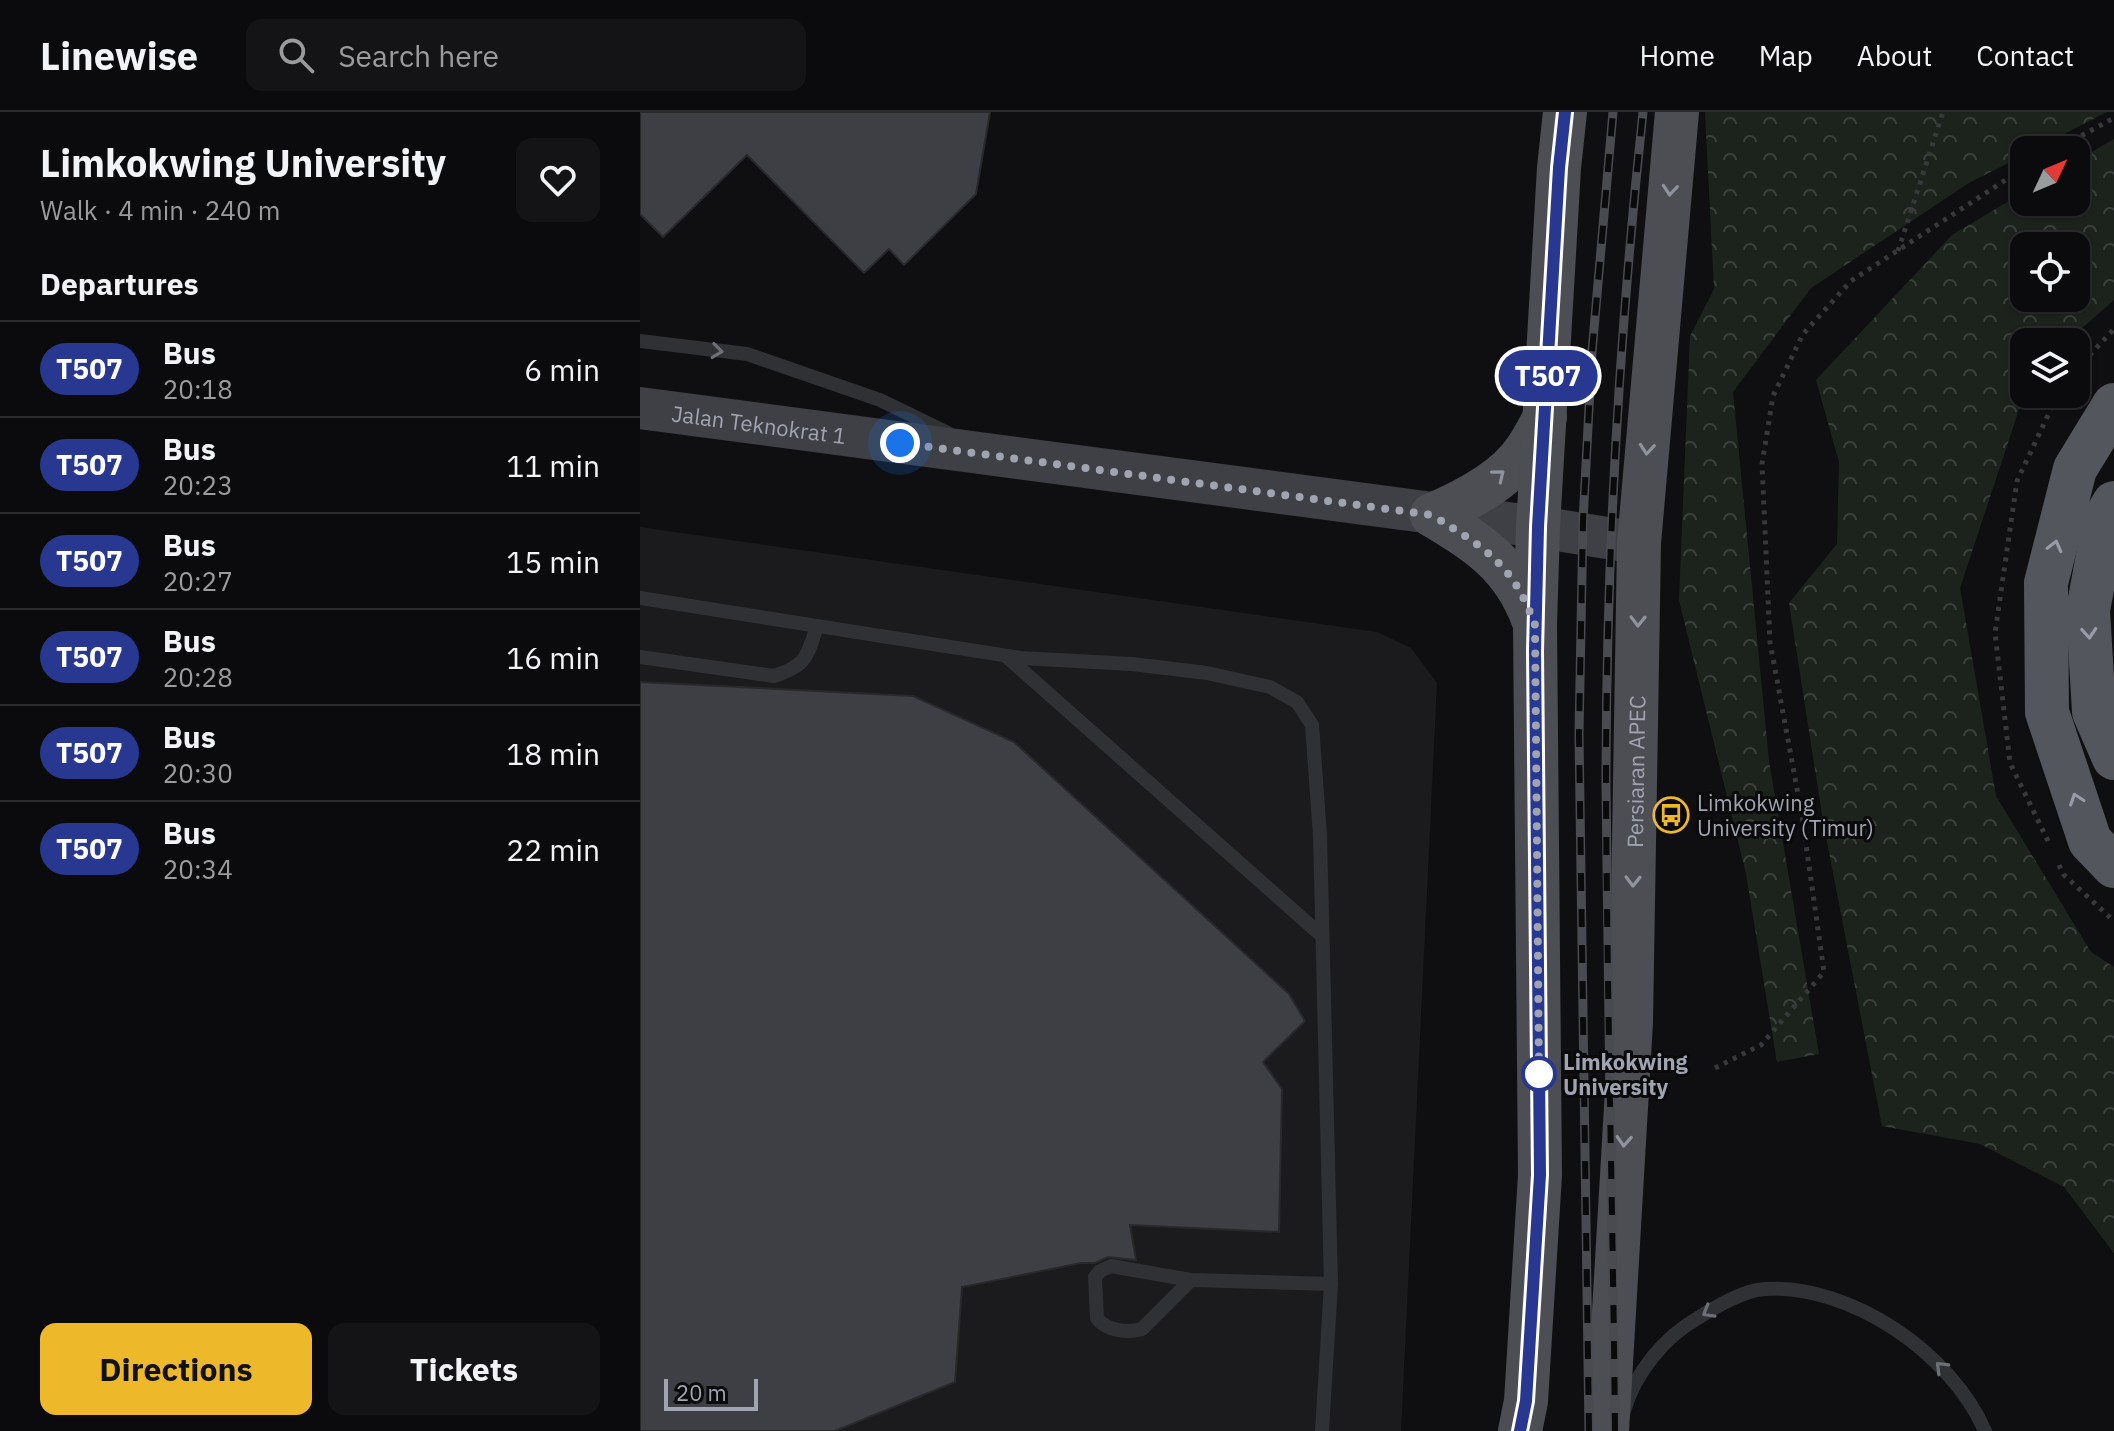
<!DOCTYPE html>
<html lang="en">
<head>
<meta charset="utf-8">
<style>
	body { margin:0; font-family:"IBM Plex Sans",sans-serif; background:#141416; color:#f1f3f6; height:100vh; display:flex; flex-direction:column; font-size:30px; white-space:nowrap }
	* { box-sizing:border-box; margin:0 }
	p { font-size:26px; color:#9a9b9d }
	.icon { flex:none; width:44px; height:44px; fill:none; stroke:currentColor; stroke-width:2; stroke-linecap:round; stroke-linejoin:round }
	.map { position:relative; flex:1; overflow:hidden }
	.sheet { display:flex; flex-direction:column; background:#0b0b0d; width:640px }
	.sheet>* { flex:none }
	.badge { padding:0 16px; border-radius:26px; font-size:28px; line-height:52px }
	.needle { width:52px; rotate:46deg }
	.buttons { position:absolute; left:1370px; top:24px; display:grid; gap:16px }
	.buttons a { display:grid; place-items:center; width:80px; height:80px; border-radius:16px; background:#0b0b0d; box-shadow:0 2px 6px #0004,0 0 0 2px #2b2b2e; font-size:40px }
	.scale { position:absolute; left:24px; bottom:20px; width:94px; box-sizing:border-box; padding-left:8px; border:4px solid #a0a4b1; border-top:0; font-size:22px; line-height:28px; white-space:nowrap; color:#a0a4b1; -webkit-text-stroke:6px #0a0a0b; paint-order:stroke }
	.you { position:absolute; width:40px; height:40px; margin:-20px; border:6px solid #fff; border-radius:50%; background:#1a73e8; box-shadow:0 0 0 12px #1a73e833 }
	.map>.badge { position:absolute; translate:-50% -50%; box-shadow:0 0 0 4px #fff }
	h2 { padding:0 40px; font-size:30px; line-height:72px }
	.round { display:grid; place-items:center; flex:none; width:84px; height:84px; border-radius:16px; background:#141416 }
	.headline { display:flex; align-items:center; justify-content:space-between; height:136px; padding:0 40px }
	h1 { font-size:38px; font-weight:800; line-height:60px }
	.button { display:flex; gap:16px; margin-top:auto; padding:16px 40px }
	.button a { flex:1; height:92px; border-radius:16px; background:#edb92a; color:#111; font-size:32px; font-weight:800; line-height:92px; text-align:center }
	.button a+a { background:#141416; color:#f1f3f6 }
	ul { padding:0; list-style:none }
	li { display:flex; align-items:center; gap:24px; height:96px; padding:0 40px; border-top:2px solid #2b2b2e }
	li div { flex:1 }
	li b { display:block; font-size:30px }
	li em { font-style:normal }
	li .badge { min-width:88px; font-weight:700; text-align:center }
	header { display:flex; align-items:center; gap:48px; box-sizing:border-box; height:112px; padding:0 40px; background:#0b0b0d; border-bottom:2px solid #2b2b2e }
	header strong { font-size:38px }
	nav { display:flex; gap:44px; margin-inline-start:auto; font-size:28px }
	.search { width:560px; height:72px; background:#141416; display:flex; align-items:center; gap:20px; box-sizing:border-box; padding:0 28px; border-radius:16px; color:#9a9b9d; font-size:30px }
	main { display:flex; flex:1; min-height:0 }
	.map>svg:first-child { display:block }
	.built { fill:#1b1b1d }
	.forest { fill:url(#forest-crowns); fill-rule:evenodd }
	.building { fill:#3e3f44; stroke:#29292c; stroke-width:2 }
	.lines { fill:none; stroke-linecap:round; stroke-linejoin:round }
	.path { stroke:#36383c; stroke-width:5; stroke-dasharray:4 6; stroke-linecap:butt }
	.service { stroke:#303135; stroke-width:14 }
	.secondary { stroke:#3e4045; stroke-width:42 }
	.primary { stroke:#4c4e54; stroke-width:44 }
	.trunk { stroke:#54565d; stroke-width:44 }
	.rail-casing { stroke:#494b50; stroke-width:9 }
	.rail { stroke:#0a0a0b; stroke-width:6; stroke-dasharray:18; stroke-linecap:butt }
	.oneway { stroke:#8f939e }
	.oneway2 { stroke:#6e7079 }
	.oneway3 { stroke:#989ca9 }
	.line-casing { stroke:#fff; stroke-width:18 }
	.line { stroke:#283890; stroke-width:12 }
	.walk { stroke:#a0a4b1; stroke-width:8; stroke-dasharray:0 14.4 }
	.stop-dot { fill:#fff; stroke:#283890; stroke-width:4 }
	.labels { text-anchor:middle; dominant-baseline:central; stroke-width:6; stroke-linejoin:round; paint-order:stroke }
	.street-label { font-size:22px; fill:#a0a4b1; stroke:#0a0a0b }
	.poi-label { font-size:22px; fill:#a0a4b1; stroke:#0a0a0b; text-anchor:start }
	.stop-label { font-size:22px; font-weight:bold; fill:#a0a4b1; stroke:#0a0a0b; text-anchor:start }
</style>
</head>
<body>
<header>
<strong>Linewise</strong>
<div class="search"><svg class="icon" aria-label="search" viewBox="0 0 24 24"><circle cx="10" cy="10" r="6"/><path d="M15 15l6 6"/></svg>Search here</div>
<nav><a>Home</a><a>Map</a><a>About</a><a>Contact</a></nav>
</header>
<main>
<section class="sheet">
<div class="headline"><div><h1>Limkokwing University</h1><p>Walk · 4 min · 240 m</p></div><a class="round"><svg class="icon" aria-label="heart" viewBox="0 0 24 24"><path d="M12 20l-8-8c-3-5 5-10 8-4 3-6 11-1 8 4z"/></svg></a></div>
<h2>Departures</h2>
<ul>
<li><span class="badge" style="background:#283890;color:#fff">T507</span><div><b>Bus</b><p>20:18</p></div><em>6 min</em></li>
<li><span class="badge" style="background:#283890;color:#fff">T507</span><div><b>Bus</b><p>20:23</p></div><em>11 min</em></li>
<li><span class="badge" style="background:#283890;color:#fff">T507</span><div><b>Bus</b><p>20:27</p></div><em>15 min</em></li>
<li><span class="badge" style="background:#283890;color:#fff">T507</span><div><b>Bus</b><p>20:28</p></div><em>16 min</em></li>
<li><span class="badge" style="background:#283890;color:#fff">T507</span><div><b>Bus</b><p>20:30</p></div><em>18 min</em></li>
<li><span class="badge" style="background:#283890;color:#fff">T507</span><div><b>Bus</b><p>20:34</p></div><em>22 min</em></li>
</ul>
<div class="button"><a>Directions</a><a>Tickets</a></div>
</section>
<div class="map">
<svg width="1474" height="1319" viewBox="0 0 1474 1319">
	<defs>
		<pattern id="forest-crowns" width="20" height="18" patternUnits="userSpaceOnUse" patternTransform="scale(2)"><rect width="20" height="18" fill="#1c231d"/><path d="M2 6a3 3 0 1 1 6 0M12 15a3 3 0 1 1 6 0" fill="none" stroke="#3a403b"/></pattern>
	</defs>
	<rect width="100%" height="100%" fill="#0f0f11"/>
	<path class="built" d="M0,415l737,105 34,16 26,35 -36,748h-761z"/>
	<g class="forest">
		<path d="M1065,0h402l-74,38h-9v5l-57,29 -156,104 -78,104 36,369 50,293 -42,8 -31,-188 -67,-274 11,-264 24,-47z"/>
		<path d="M1474,27v161l-48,42h-42v52l-64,194 36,208 95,156 23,15v286l-50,-66 -84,-43 -98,-18 -59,-305 -34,-218 48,-59 2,-82 -23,-82 136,-145 72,-43v10h52v-41zM1384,134h52v52h-52z"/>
	</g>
	<g class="building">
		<path d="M0,0h350l-14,82 -72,71 -15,-16 -25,24 -117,-118 -84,82 -23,-23z"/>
		<path d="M0,570l273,14 101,46 275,252 16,27 -42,41 19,27 -3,143 -149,-7 6,35 -28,-3 -13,6h-14l-119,24 -7,95 -120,49h-195z"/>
	</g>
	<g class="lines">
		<g class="path">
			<path d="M1415,38l59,-32"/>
			<path d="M1258,139l45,-139"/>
			<path d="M1436,258l38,-41"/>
			<path d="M1408,729l-38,-78 -15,-130 22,-152 41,-87"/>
			<path d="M1419,753l5,10 50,46"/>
			<path d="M1075,956l46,-23 63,-73 -22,-156 -32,-174 -8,-178 11,-68 30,-62 48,-53 173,-113"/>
		</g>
		<g class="service">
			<path d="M0,229l107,13 133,46 68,33"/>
			<path d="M0,486l381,60 111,6 75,9 63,14 27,15 15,23 8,110 11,449 -9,147"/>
			<path d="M366,544l315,279"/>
			<path d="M0,545l134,19c33,-11 33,-19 43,-50"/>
			<path d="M551,1168l-49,49c-14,4 -36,2 -45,-11l-2,-41 5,-6 11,-5 80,14 140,4"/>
			<path d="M984,1299c11,-38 40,-74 74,-93 17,-11 47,-28 67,-29 86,-5 186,64 220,142"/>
		</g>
		<path class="secondary" id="s1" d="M0,296l898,119 101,16"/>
		<g class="primary">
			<path d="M792,403c33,-14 73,-34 94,-65 7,-10 13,-22 19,-33"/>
			<path d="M792,403c48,29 81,50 101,104"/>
			<path d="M880,1319l6,-30 14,-226 -5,-550 3,-98 21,-359 6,-56"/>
			<path id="s2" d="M967,1319l24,-409 8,-479 38,-431"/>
		</g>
		<g class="trunk">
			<path d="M1474,293l-39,64 -29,114 1,129 43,129 24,25"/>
			<path d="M1474,391l-9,15 -17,92 6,102 20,46"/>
		</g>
		<defs>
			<g id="rail">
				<path d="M949,1319l-10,-697 4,-213 9,-169 21,-240"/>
				<path d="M975,1319c-2,-215 -8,-429 -9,-644 0,-225 13,-451 37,-675"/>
			</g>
		</defs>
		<use href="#rail" class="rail-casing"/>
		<use href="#rail" class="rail"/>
	</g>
	<defs><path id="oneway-chevron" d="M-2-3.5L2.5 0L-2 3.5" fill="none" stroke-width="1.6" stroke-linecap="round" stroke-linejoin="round" transform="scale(2)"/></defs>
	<g class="oneway">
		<use href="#oneway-chevron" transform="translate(1030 78) rotate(95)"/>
		<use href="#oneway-chevron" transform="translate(1007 337) rotate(95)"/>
		<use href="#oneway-chevron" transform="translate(859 363) rotate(-39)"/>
		<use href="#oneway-chevron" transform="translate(998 509) rotate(91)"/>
		<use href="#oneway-chevron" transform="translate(993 769) rotate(91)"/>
		<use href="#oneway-chevron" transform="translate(984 1029) rotate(93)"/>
	</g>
	<g class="oneway2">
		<use href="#oneway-chevron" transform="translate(77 239) rotate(7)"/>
		<use href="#oneway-chevron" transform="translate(1068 1200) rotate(150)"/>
		<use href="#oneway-chevron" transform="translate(1301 1255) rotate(-135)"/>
	</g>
	<g class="oneway3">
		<use href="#oneway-chevron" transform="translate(1415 434) rotate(-76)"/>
		<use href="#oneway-chevron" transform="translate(1449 521) rotate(86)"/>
		<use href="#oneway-chevron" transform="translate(1436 687) rotate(-109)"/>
	</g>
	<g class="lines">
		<defs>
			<path id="line" d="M880,1319l6,-30 14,-226 -5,-524 3,-124 21,-359 6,-56"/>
		</defs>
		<use href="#line" class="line-casing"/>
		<use href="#line" class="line"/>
		<path class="walk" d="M260,331l532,72c53,33 81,49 103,110l4,449"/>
	</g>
	<defs>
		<symbol id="bus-ring" viewBox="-11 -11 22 22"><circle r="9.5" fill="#0a0a0b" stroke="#edb92a" stroke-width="1.5"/><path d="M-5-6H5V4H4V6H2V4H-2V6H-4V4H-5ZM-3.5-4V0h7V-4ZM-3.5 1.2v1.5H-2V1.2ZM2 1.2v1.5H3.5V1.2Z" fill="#edb92a"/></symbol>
	</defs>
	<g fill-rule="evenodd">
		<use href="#bus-ring" x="1011" y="683" width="40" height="40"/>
	</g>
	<circle class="stop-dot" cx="899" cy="962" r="16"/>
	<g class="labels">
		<g class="street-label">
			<text stroke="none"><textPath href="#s1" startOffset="120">Jalan Teknokrat 1</textPath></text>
			<text stroke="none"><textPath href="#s2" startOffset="660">Persiaran APEC</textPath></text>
		</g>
		<g class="poi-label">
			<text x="1057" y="690">Limkokwing<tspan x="1057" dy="25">University (Timur)</tspan></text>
		</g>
		<g class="stop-label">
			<text x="923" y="949">Limkokwing<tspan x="923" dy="25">University</tspan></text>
		</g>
	</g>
</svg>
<div class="buttons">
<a><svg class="needle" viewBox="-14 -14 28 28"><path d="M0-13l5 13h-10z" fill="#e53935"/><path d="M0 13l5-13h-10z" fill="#9a9b9d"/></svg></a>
<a><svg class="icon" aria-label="locate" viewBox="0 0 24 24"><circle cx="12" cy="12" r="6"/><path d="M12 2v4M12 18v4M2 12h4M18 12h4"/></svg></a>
<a><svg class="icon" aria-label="layers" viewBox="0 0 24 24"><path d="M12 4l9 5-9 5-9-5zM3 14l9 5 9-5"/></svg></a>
</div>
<div class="scale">20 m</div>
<div class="you" style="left:260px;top:331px"></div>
<b class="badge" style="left:908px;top:264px;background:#283890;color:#fff">T507</b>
</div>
</main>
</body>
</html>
